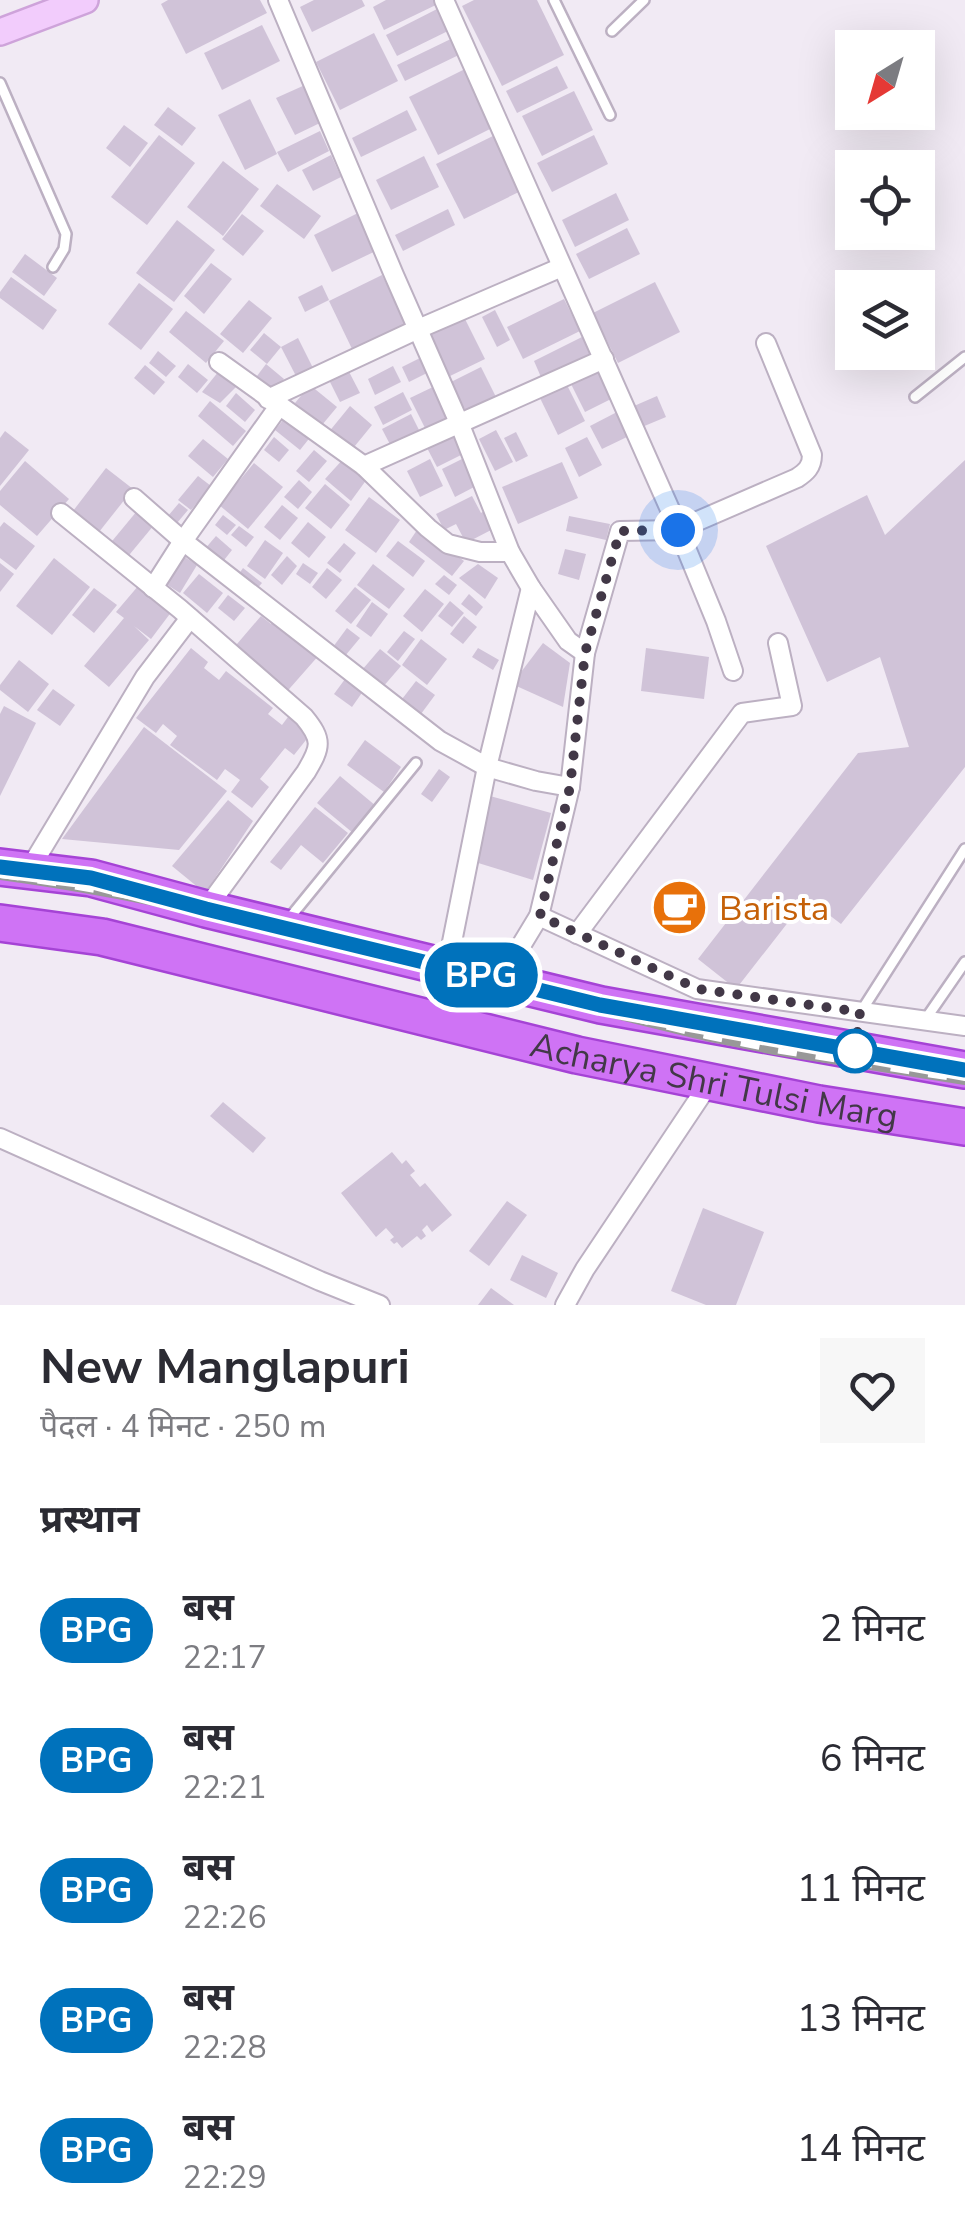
<!DOCTYPE html>
<html lang="hi">
<head>
<meta charset="utf-8">
<style>
	body { margin:0; font-family:"Nunito Sans","Noto Sans Devanagari",sans-serif; background:#f7f7f7; color:#2b2b33; height:100vh; display:flex; flex-direction:column; font-size:38px; white-space:nowrap }
	* { box-sizing:border-box; margin:0 }
	p { font-size:32px; color:#7c7c81 }
	.icon { flex:none; width:55px; height:55px; fill:none; stroke:currentColor; stroke-width:2; stroke-linecap:round; stroke-linejoin:round }
	.map { position:relative; height:1305px; overflow:hidden }
	.panel { display:flex; flex-direction:column; background:#fff; flex:1 }
	.panel>* { flex:none }
	.badge { padding:0 20px; border-radius:32px; font-size:35px; line-height:65px }
	.needle { width:65px; rotate:217deg }
	.controls { position:absolute; left:835px; top:30px; display:grid; gap:20px }
	.controls a { display:grid; place-items:center; width:100px; height:100px; border-radius:0px; background:#fff; box-shadow:0 10px 40px #0002; font-size:50px }
	.you { position:absolute; width:50px; height:50px; margin:-25px; border:8px solid #fff; border-radius:50%; background:#1a73e8; box-shadow:0 0 0 15px #1a73e833 }
	.map>.badge { position:absolute; translate:-50% -50%; box-shadow:0 0 0 5px #fff }
	h2 { padding:0 40px; font-size:38px; line-height:90px }
	.round { display:grid; place-items:center; flex:none; width:105px; height:105px; border-radius:0px; background:#f7f7f7 }
	.summary { display:flex; align-items:center; justify-content:space-between; height:170px; padding:0 40px }
	h1 { font-size:48px; font-weight:700; line-height:75px }
	ul { padding:0; list-style:none }
	li { display:flex; align-items:center; gap:30px; height:130px; padding:0 40px }
	li div { flex:1 }
	li b { display:block; font-size:38px }
	li em { font-style:normal }
	li .badge { min-width:110px; font-weight:700; text-align:center }
	.map>svg:first-child { display:block }
	.building { fill:#d0c3d8 }
	.lines { fill:none; stroke-linecap:round; stroke-linejoin:round }
	.lane-casing { stroke:#bcb0c2; stroke-width:14 }
	.street-casing { stroke:#bcb0c2; stroke-width:22 }
	.secondary-casing { stroke:#cea3da; stroke-width:30 }
	.highway-casing { stroke:#a543d5; stroke-width:40 }
	.lane { stroke:#fff; stroke-width:9 }
	.street { stroke:#fff; stroke-width:18 }
	.secondary { stroke:#f2ccfc; stroke-width:25 }
	.highway { stroke:#cf73f5; stroke-width:35 }
	.rail-casing { stroke:#989898; stroke-width:10 }
	.rail { stroke:#fff; stroke-width:6; stroke-dasharray:19; stroke-linecap:butt }
	.line-casing { stroke:#fff; stroke-width:22 }
	.line { stroke:#0072bc; stroke-width:15 }
	.walk { stroke:#423847; stroke-width:10; stroke-dasharray:0 18 }
	.stop-dot { fill:#fff; stroke:#0072bc; stroke-width:5 }
	.labels { text-anchor:middle; dominant-baseline:central; stroke-width:8; stroke-linejoin:round; paint-order:stroke }
	.food-label { font-size:35px; fill:#c56008; stroke:#fff; text-anchor:start }
	.street-label { font-size:35px; fill:#423847; stroke:#fff }
</style>
</head>
<body>
<div class="map">
<svg width="965" height="1305" viewBox="0 0 965 1305">
	<rect width="100%" height="100%" fill="#f1eaf4"/>
	<g class="building">
		<path d="M168,0h92l7,13 -81,41 -25,-50z"/>
		<path d="M314,0h48l3,6 -53,26 -12,-25z"/>
		<path d="M386,0h53l1,3 -56,27 -11,-23z"/>
		<path d="M474,0h63l27,55 -62,31 -40,-80z"/>
		<path d="M439,8l11,22 -53,26 -11,-21z"/>
		<path d="M262,25l18,36 -58,29 -18,-37z"/>
		<path d="M374,33l24,48 -58,29 -24,-48z"/>
		<path d="M457,36l8,16 -60,29 -8,-16z"/>
		<path d="M557,66l11,22 -51,25 -11,-22z"/>
		<path d="M467,68l29,58 -58,29 -29,-58z"/>
		<path d="M305,85l15,38 -25,12 -19,-37z"/>
		<path d="M574,91l19,39 -51,26 -20,-40z"/>
		<path d="M250,99l27,55 -32,16 -27,-55z"/>
		<path d="M168,107l28,21 -14,18 -28,-21z"/>
		<path d="M407,110l10,20 -56,27 -9,-19z"/>
		<path d="M124,125l24,18 -18,24 -24,-19z"/>
		<path d="M320,131l9,20 -41,21 -11,-20z"/>
		<path d="M497,134l28,55 -61,30 -28,-55z"/>
		<path d="M159,135l36,28 -48,62 -36,-28z"/>
		<path d="M594,135l14,29 -56,28 -15,-29z"/>
		<path d="M331,155l10,22 -28,14 -11,-21z"/>
		<path d="M424,156l15,31 -48,23 -15,-30z"/>
		<path d="M223,161l36,28 -36,47 -36,-29z"/>
		<path d="M277,184l44,32 -17,23 -44,-33z"/>
		<path d="M616,193l13,27 -54,27 -13,-27z"/>
		<path d="M448,209l7,16 -52,26 -8,-16z"/>
		<path d="M364,210l18,38 -50,24 -18,-37z"/>
		<path d="M242,214l22,17 -21,25 -21,-17z"/>
		<path d="M177,220l38,30 -41,52 -38,-29z"/>
		<path d="M627,228l13,26 -51,25 -13,-25z"/>
		<path d="M25,254l32,24 -13,18 -32,-24z"/>
		<path d="M211,263l21,16 -28,35 -20,-18z"/>
		<path d="M382,275l25,50 -54,26 -24,-50z"/>
		<path d="M11,277l46,33 -14,20 -43,-32v-6z"/>
		<path d="M655,282l25,50 -62,31 -25,-50z"/>
		<path d="M139,283l34,26 -32,41 -33,-26z"/>
		<path d="M322,285l7,15 -24,12 -7,-15z"/>
		<path d="M564,299l16,32 -57,28 -16,-32z"/>
		<path d="M249,300l23,18 -29,35 -23,-19z"/>
		<path d="M495,310l15,30 -13,7 -15,-30z"/>
		<path d="M186,311l38,30 -18,22 -37,-31z"/>
		<path d="M463,315l22,44 -35,17 -23,-45z"/>
		<path d="M264,333l17,14 -14,17 -17,-14z"/>
		<path d="M582,337l11,23 -49,24 -10,-23z"/>
		<path d="M298,338l15,30 -17,8 -15,-29z"/>
		<path d="M158,351l18,15 -10,11 -17,-14z"/>
		<path d="M424,356l7,15 -22,11 -7,-15z"/>
		<path d="M188,364l20,16 -11,13 -19,-16z"/>
		<path d="M266,364l18,15 -13,15 -17,-14z"/>
		<path d="M145,365l20,17 -11,13 -20,-17z"/>
		<path d="M346,366l14,27 -20,9 -13,-26z"/>
		<path d="M393,366l8,16 -26,13 -7,-16z"/>
		<path d="M597,366l16,32 -28,14 -16,-32z"/>
		<path d="M481,367l17,34 -30,14 -17,-33z"/>
		<path d="M219,371l18,15 -17,17 -18,-11z"/>
		<path d="M310,385l27,22 -15,18 -27,-22z"/>
		<path d="M567,385l18,36 -27,14 -18,-37z"/>
		<path d="M435,386l17,33 -25,13 -17,-34z"/>
		<path d="M403,392l9,18 -29,15 -9,-18z"/>
		<path d="M236,393l19,17 -10,12 -19,-16z"/>
		<path d="M657,396l9,21 -24,10 -8,-21z"/>
		<path d="M210,401l36,30 -13,15 -35,-30z"/>
		<path d="M350,406l22,19 -22,27 -22,-19z"/>
		<path d="M617,412l12,24 -27,13 -12,-23z"/>
		<path d="M288,414l24,21 -12,15 -25,-20z"/>
		<path d="M411,414l12,24 -29,14 -12,-23z"/>
		<path d="M496,430l17,32 -18,9 -16,-32z"/>
		<path d="M5,431l24,19 -29,36v-48z"/>
		<path d="M516,432l12,24 -12,6 -12,-24z"/>
		<path d="M453,433l10,21 -26,13 -11,-21z"/>
		<path d="M274,437l15,13 -10,12 -15,-12z"/>
		<path d="M587,437l15,28 -23,12 -14,-29z"/>
		<path d="M203,439l25,20 -15,18 -25,-21z"/>
		<path d="M314,450l13,11 -18,21 -13,-11z"/>
		<path d="M345,457l22,22 -16,22 -26,-22z"/>
		<path d="M464,458l14,27 -23,12 -13,-28z"/>
		<path d="M430,459l13,27 -23,11 -13,-26z"/>
		<path d="M965,460v307l-124,157 -34,-26 -71,91 -38,-30 160,-206 51,-6 -29,-90 -53,25 -61,-136 101,-51 18,40z"/>
		<path d="M25,461l44,38 -32,37 -37,-31v-14z"/>
		<path d="M562,462l16,36 -60,26 -16,-37z"/>
		<path d="M254,463l29,24 -35,42 -29,-24z"/>
		<path d="M106,468l27,21 -34,43 -26,-21z"/>
		<path d="M198,476l13,10 -20,24 -13,-10z"/>
		<path d="M299,480l13,12 -14,17 -14,-12z"/>
		<path d="M325,484l25,21 -19,24 -26,-21z"/>
		<path d="M472,496l9,17 3,-2 9,18 -27,14 -10,-19 -12,6 -8,-16z"/>
		<path d="M369,497l31,23 -24,33 -31,-23z"/>
		<path d="M179,503l9,7 -11,13 -9,-7z"/>
		<path d="M282,505l16,13 -18,22 -16,-13z"/>
		<path d="M137,511l17,14 -29,35 -17,-14z"/>
		<path d="M223,515l13,10 -9,10 -12,-10z"/>
		<path d="M569,516l41,8 -4,16 -40,-9z"/>
		<path d="M4,522l31,24 -19,24 -16,-12v-31z"/>
		<path d="M308,522l18,15 -17,21 -18,-15z"/>
		<path d="M239,526l15,11 -8,10 -15,-12z"/>
		<path d="M419,527l45,34 -12,15 -43,-34z"/>
		<path d="M216,536l16,14 -11,14 -17,-14z"/>
		<path d="M265,540l18,13 -18,26 -18,-13z"/>
		<path d="M398,541l27,20 -12,16 -27,-21z"/>
		<path d="M344,543l12,10 -16,20 -13,-10z"/>
		<path d="M565,549l21,5 -7,26 -21,-6z"/>
		<path d="M183,556l14,9 -17,28 -14,-9z"/>
		<path d="M287,556l10,10 -15,19 -11,-10z"/>
		<path d="M54,558l36,29 -38,48 -36,-29z"/>
		<path d="M0,563l14,11 -14,18z"/>
		<path d="M303,563l15,10 -8,11 -14,-10z"/>
		<path d="M373,564l32,25 -16,20 -32,-24z"/>
		<path d="M478,564l20,14 -13,21 -26,-21z"/>
		<path d="M243,568l19,15 -7,8 -19,-13z"/>
		<path d="M327,568l15,12 -16,19 -14,-12z"/>
		<path d="M199,574l24,19 -16,20 -24,-20z"/>
		<path d="M444,575l13,10 -8,10 -14,-11z"/>
		<path d="M139,585l33,26 -21,28 -17,-13 15,14 -40,47 -25,-21 40,-48 -8,-6z"/>
		<path d="M355,587l16,13 -20,24 -16,-13z"/>
		<path d="M94,588l23,17 -23,28 -22,-18z"/>
		<path d="M425,589l19,15 -22,28 -19,-16z"/>
		<path d="M469,594l14,13 -7,9 -15,-12z"/>
		<path d="M228,595l17,13 -11,13 -16,-13z"/>
		<path d="M450,601l14,12 -12,14 -14,-11z"/>
		<path d="M372,602l16,12 -17,23 -15,-11z"/>
		<path d="M261,616l10,8 7,-7 42,37 -37,42 -52,-45z"/>
		<path d="M464,616l13,11 -14,17 -13,-10z"/>
		<path d="M347,628l13,10 -15,18 -12,-9z"/>
		<path d="M404,631l11,8 -17,22 -11,-9z"/>
		<path d="M421,639l26,20 -20,26 -25,-20z"/>
		<path d="M543,643l27,20 -7,44 -51,-23z"/>
		<path d="M191,648l17,14 -4,6 15,12 7,-9 47,37 -5,6 14,11 6,-8 22,18 -16,20 -9,-7 -25,31 9,8 -17,21 -21,-16 9,-12 -15,-11 -8,11 -47,-35 7,-9 -14,-12 -7,9 -20,-15z"/>
		<path d="M478,648l21,12 -6,10 -21,-13z"/>
		<path d="M646,648l63,9 -5,42 -63,-8z"/>
		<path d="M380,649l21,17 -19,22 -20,-18z"/>
		<path d="M19,660l30,24 -21,28 -28,-22v-5z"/>
		<path d="M348,675l18,12 -14,20 -18,-13z"/>
		<path d="M416,681l19,14 -17,23 -19,-15z"/>
		<path d="M53,689l22,16 -15,21 -23,-16z"/>
		<path d="M4,706l32,17 -36,73v-82z"/>
		<path d="M144,727l83,64 -48,59 -117,-11z"/>
		<path d="M365,740l36,27 -17,25 -37,-27z"/>
		<path d="M439,769l11,8 -18,25 -11,-8z"/>
		<path d="M340,776l36,30 -23,27 -36,-30z"/>
		<path d="M490,796l61,17 -18,67 -58,-18z"/>
		<path d="M228,800l25,21 -48,72 -33,-27z"/>
		<path d="M315,807l33,26 -25,30 -22,-18 -20,25 -11,-8z"/>
		<path d="M223,1102l43,36 -13,15 -43,-37z"/>
		<path d="M392,1152l10,12 4,-4 9,11 -5,4 10,12 5,-4 27,32 -20,17 -5,-7 -5,5 4,6 -5,4 -4,-4 -15,12 -5,-6 -3,2 -4,-4 4,-3 -8,-9 -10,9 -35,-44z"/>
		<path d="M507,1201l20,14 -38,51 -20,-15z"/>
		<path d="M703,1208l61,24 -28,73h-30l-35,-14z"/>
		<path d="M522,1255l36,18 -12,25 -36,-18z"/>
		<path d="M491,1288l23,17h-36z"/>
	</g>
	<g class="lines">
		<defs>
			<g id="lane">
				<path d="M554,0l56,115"/>
				<path d="M612,31l32,-31"/>
				<path d="M0,83l66,151 -2,15 -11,18"/>
				<path d="M915,397l50,-40"/>
				<path d="M287,921l129,-158"/>
				<path d="M862,1010l103,-161"/>
				<path d="M925,1020l40,-58"/>
			</g>
			<g id="street">
				<path d="M278,0l116,275 66,150 50,127 21,36 37,53 17,12"/>
				<path d="M444,0l228,514 44,107 17,50"/>
				<path d="M219,362l145,104 64,62 20,16 32,8h30"/>
				<path d="M268,399l150,-70 144,-62"/>
				<path d="M364,466l240,-107"/>
				<path d="M134,498l49,43 257,200 47,26 49,14 34,6"/>
				<path d="M61,513l119,96 124,108c19,23 17,30 2,55l-100,137"/>
				<path d="M153,588l30,-47 96,-135"/>
				<path d="M29,870l116,-193 45,-59"/>
				<path d="M539,916l158,73 268,37"/>
				<path d="M577,934l165,-221 50,-7 -14,-63"/>
				<path d="M447,967l40,-200 44,-179"/>
				<path d="M515,984l4,-35 20,-33 31,-129 15,-134 35,-122 57,-1 120,-52c9,-6 15,-11 15,-23l-46,-112"/>
				<path d="M0,1138l320,143 60,24"/>
				<path d="M565,1305l20,-36 117,-175"/>
			</g>
			<path id="secondary" d="M0,32l85,-32"/>
			<g id="highway">
				<path d="M0,867l91,11 115,31 395,96 364,65"/>
				<path id="s1" d="M0,923l102,14 475,118 242,49 146,23"/>
			</g>
		</defs>
		<use href="#lane" class="lane-casing"/>
		<use href="#street" class="street-casing"/>
		<use href="#secondary" class="secondary-casing"/>
		<use href="#highway" class="highway-casing"/>
		<use href="#lane" class="lane"/>
		<use href="#street" class="street"/>
		<use href="#secondary" class="secondary"/>
		<use href="#highway" class="highway"/>
		<defs>
			<path id="rail" d="M0,875c237,32 473,106 706,161l69,14 190,30"/>
		</defs>
		<use href="#rail" class="rail-casing"/>
		<use href="#rail" class="rail"/>
	</g>
	<g class="lines">
		<defs>
			<path id="line" d="M0,867l91,11 115,31 394,96 365,65"/>
		</defs>
		<use href="#line" class="line-casing"/>
		<use href="#line" class="line"/>
		<path class="walk" d="M678,530l-58,1 -35,122 -15,134 -30,129 158,73 162,23 -5,39"/>
	</g>
	<defs>
		<symbol id="cafe-disc" viewBox="-11 -11 22 22"><circle r="9.5" fill="#e8710a" stroke="#fff"/><path d="M-5.5-4.5H6V0H3Q3 3.5 0 3.5H-2.5Q-5.5 3.5-5.5 0ZM3-3.2v2h1.7v-2ZM-6 4.5H4V6H-6Z" fill="#fff"/></symbol>
	</defs>
	<g fill-rule="evenodd">
		<use href="#cafe-disc" x="648" y="876" width="63" height="63"/>
	</g>
	<circle class="stop-dot" cx="855" cy="1051" r="20"/>
	<g class="labels">
		<g class="food-label">
			<text x="719" y="908">Barista</text>
		</g>
		<g class="street-label">
			<text stroke="none"><textPath href="#s1" startOffset="732">Acharya Shri Tulsi Marg</textPath></text>
		</g>
	</g>
</svg>
<div class="controls">
<a><svg class="needle" viewBox="-14 -14 28 28"><path d="M0-13l5 13h-10z" fill="#e53935"/><path d="M0 13l5-13h-10z" fill="#7c7c81"/></svg></a>
<a><svg class="icon" aria-label="locate" viewBox="0 0 24 24"><circle cx="12" cy="12" r="6"/><path d="M12 2v4M12 18v4M2 12h4M18 12h4"/></svg></a>
<a><svg class="icon" aria-label="layers" viewBox="0 0 24 24"><path d="M12 4l9 5-9 5-9-5zM3 14l9 5 9-5"/></svg></a>
</div>
<div class="you" style="left:678px;top:530px"></div>
<b class="badge" style="left:481px;top:975px;background:#0072bc;color:#fff">BPG</b>
</div>
<section class="panel">
<div class="summary"><div><h1>New Manglapuri</h1><p>पैदल · 4 मिनट · 250 m</p></div><a class="round"><svg class="icon" aria-label="heart" viewBox="0 0 24 24"><path d="M12 20l-8-8c-3-5 5-10 8-4 3-6 11-1 8 4z"/></svg></a></div>
<h2>प्रस्थान</h2>
<ul>
<li><span class="badge" style="background:#0072bc;color:#fff">BPG</span><div><b>बस</b><p>22:17</p></div><em>2 मिनट</em></li>
<li><span class="badge" style="background:#0072bc;color:#fff">BPG</span><div><b>बस</b><p>22:21</p></div><em>6 मिनट</em></li>
<li><span class="badge" style="background:#0072bc;color:#fff">BPG</span><div><b>बस</b><p>22:26</p></div><em>11 मिनट</em></li>
<li><span class="badge" style="background:#0072bc;color:#fff">BPG</span><div><b>बस</b><p>22:28</p></div><em>13 मिनट</em></li>
<li><span class="badge" style="background:#0072bc;color:#fff">BPG</span><div><b>बस</b><p>22:29</p></div><em>14 मिनट</em></li>
</ul>
</section>
</body>
</html>
